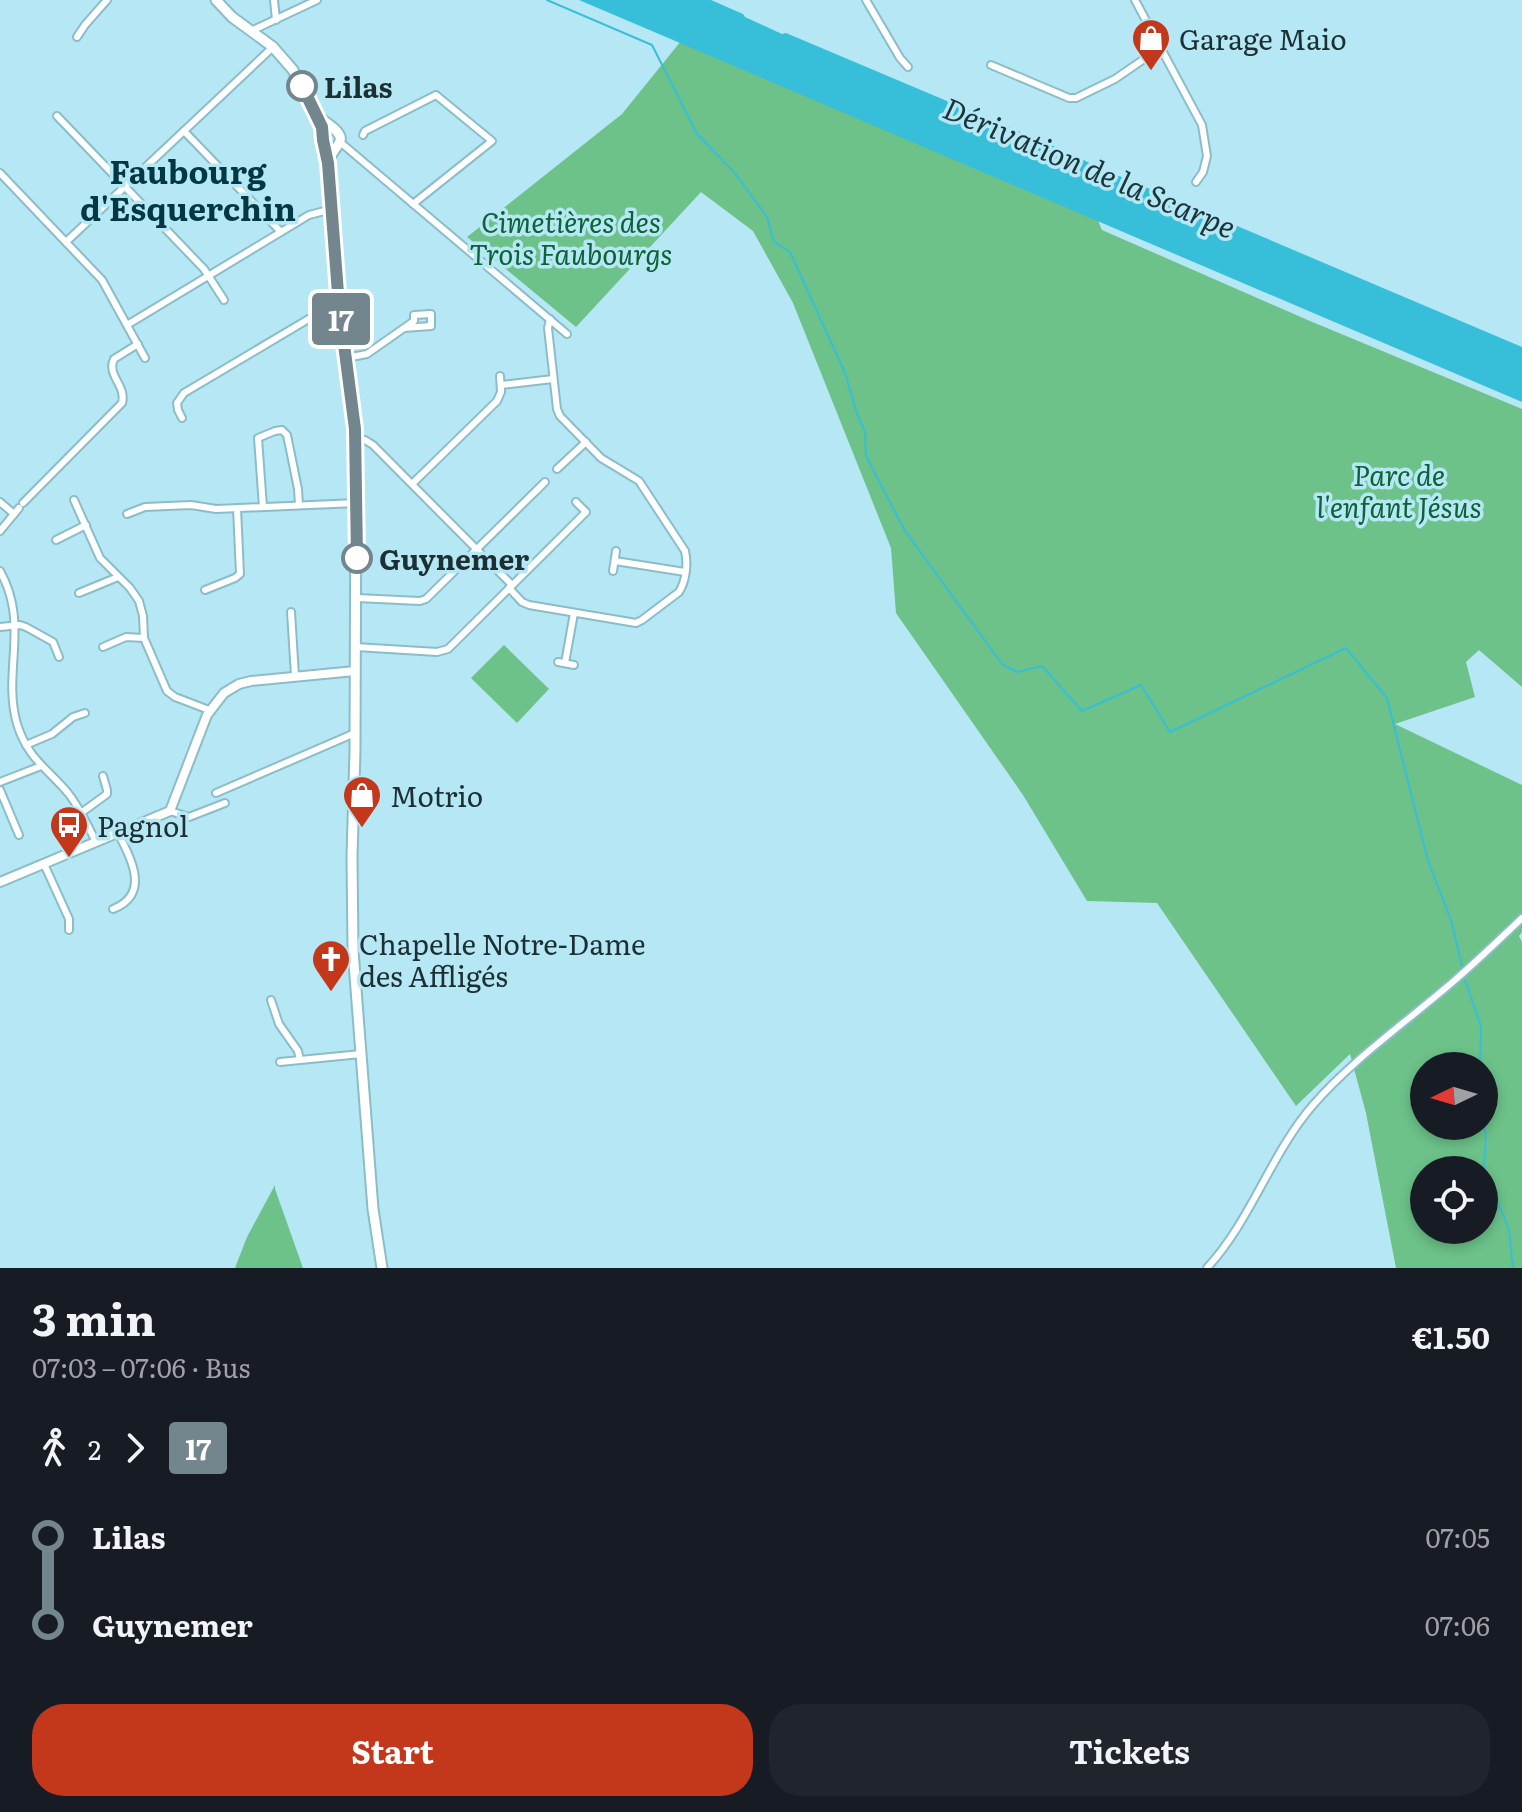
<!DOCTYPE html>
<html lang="en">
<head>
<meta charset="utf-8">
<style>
	body { margin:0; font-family:Literata,serif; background:#20242c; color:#f1f3f6; height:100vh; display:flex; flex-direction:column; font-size:30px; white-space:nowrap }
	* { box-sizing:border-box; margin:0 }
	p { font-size:26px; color:#9ea1a6 }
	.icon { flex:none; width:44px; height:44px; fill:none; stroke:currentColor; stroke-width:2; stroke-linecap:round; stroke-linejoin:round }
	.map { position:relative; height:1268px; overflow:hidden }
	.sheet { display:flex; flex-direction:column; background:#171b24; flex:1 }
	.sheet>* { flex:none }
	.badge { padding:0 16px; border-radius:6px; font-size:28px; line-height:52px }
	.needle { width:52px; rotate:265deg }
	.tools { position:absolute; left:1410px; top:1052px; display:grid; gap:16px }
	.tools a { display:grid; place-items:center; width:88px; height:88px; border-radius:50%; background:#171b24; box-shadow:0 4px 12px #0003; font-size:40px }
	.map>.badge { position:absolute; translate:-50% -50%; box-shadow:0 0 0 4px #fff }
	.legs { display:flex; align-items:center; gap:12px; height:88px; padding:0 32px; font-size:26px }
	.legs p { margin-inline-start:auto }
	.headline { display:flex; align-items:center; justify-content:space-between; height:136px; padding:0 32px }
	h1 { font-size:44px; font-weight:700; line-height:60px }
	.action { display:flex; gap:16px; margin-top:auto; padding:16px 32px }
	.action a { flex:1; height:92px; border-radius:32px; background:#c3381a; color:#fff; font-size:32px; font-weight:700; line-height:92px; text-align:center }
	.action a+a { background:#20242c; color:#f1f3f6 }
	ul { padding:0 32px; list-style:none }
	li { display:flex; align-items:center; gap:28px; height:88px; font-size:30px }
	li i { display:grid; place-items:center; width:12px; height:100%; margin:0 10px; background:currentColor }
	li i::after { content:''; width:20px; height:20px; margin:-10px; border:6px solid; border-radius:50%; background:#171b24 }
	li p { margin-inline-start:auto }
	li:first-child i { background:linear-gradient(#0000 50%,currentColor 0) }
	li:last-child i { background:linear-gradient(currentColor 50%,#0000 0) }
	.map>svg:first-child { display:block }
	.green { fill:#6cc289; fill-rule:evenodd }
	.water { fill:#37bfd9 }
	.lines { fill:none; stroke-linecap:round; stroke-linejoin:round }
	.stream { stroke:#37bfd9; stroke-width:2 }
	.minor-casing { stroke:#8bbdc9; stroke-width:10 }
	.tertiary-casing { stroke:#8bbdc9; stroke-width:12 }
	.secondary-casing { stroke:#8bbdc9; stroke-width:13 }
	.minor { stroke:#fff; stroke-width:6 }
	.tertiary { stroke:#fff; stroke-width:8 }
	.secondary { stroke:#fff; stroke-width:9 }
	.line-1-casing { stroke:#fff; stroke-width:18 }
	.line-1 { stroke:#73868d; stroke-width:12 }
	.stop-1-dot { fill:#fff; stroke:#73868d; stroke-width:4 }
	.labels { text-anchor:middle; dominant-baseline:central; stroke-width:7; stroke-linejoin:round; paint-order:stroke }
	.poi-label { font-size:28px; fill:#1c3034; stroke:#b5e8f4; text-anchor:start }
	.stop-label { font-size:28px; font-weight:bold; fill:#1c3034; stroke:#b5e8f4; text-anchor:start }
	.park-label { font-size:28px; font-style:italic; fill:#0d6335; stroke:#b5e8f4 }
	.water-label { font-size:30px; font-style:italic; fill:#1a363c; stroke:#b5e8f4 }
	.quarter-label { font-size:32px; font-weight:bold; fill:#013943; stroke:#b5e8f4 }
</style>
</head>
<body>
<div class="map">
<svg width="1522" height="1268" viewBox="0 0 1522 1268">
	<rect width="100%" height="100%" fill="#b5e8f4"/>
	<g class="green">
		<path d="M706,10l371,160 25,60 208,91 212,88v278l-43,-37 -13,12 9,35 -80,27 127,61v147l-3,4 3,6v326h-126l-30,-155 -16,-59 -54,52 -139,-203 -70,-2 -64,-106 -127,-182 -5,-65 -98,-245 -40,-72 -52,-39 -125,135 -109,-90 155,-123zM1424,1066h60v60h-60zM1424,1170h60v60h-60z"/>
		<path d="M504,645l45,44 -32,34 -46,-45z"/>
		<path d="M275,1185v4l28,79h-68l12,-31z"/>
	</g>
	<path class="water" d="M579,0h132l32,14 2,3 37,17 4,-1 289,122 16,9 431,183v55z"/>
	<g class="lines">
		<g class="stream">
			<path d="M547,0l105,45 45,89 37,38 33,45 7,25 16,10 55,121 11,38 9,21 1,24 39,75 97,133 15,8 25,-6 40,45 59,-26 29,47 176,-84 41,50 41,163 23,59 11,46"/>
			<path d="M1465,980l16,46 -1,40"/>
			<path d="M1484,1125l2,10 -2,33 25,62 4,38"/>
		</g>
		<defs>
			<g id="minor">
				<path d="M274,0l2,20"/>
				<path d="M866,0l34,58 8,9"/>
				<path d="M1135,0l67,125 5,31 -4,16 -7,10"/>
				<path d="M251,31l66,-31"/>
				<path d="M77,37l8,-12 22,-25"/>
				<path d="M991,65l78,33h7l39,-19 45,-31"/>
				<path d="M57,116l147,153 20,31"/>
				<path d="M184,131l97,101"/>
				<path d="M363,135l2,-4 71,-36 56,46 -79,63"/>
				<path d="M340,142l227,192"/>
				<path d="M0,173l102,107 43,78"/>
				<path d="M66,242l207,-195"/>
				<path d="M127,325l182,-110 23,-6"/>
				<path d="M346,358l21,-4 47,-33v-6l17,-1v12l-27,2"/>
				<path d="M501,385l52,-6"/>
				<path d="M182,418l-4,-8 -1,-7 7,-10 138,-82 17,-5"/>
				<path d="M356,440h9l8,5 139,140"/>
				<path d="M557,469l29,-27"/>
				<path d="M412,484l85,-83 4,-9 -1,-16"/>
				<path d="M74,500l26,58 30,30 9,13 4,15 1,22 23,53 8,6 34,13"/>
				<path d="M0,502l14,12"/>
				<path d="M23,503l99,-100c5,-17 -16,-28 -8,-44l24,-15"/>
				<path d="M263,507l-5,-69 17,-7 7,-1 5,5 11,54 1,16"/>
				<path d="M127,514l18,-7 46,-2 25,4 141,-6"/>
				<path d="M0,531l19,-23"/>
				<path d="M56,540l30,-15"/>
				<path d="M615,561l70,11"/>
				<path d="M0,571c30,53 2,101 17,153 11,35 30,44 51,69 12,15 20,33 28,49"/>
				<path d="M613,571l3,-20"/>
				<path d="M509,588l13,14 7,3 107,18 6,-3 37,-28c7,-11 9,-28 6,-41l-46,-70 -38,-23 -41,-42 -3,-7 -9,-81 2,-9"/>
				<path d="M205,590l30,-12 5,-4 -3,-66"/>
				<path d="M79,593l39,-16"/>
				<path d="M357,598l63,3 6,-2 119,-117"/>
				<path d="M291,612l4,64"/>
				<path d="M0,627l20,-2 6,2 27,15 6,15"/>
				<path d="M103,647l23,-10 18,1"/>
				<path d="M356,647l81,5 11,-3 138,-137 -10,-10"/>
				<path d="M558,662l16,3"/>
				<path d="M565,663l9,-50"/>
				<path d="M26,745l26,-11 21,-17 12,-4"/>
				<path d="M0,782l41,-16"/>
				<path d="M0,790l19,45"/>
				<path d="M216,793l139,-60"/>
				<path d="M170,811l19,6 36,-14"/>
				<path d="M81,813l26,-19v-4l-4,-14"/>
				<path d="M44,864l25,55v11"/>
				<path d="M113,909c38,-15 18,-50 5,-76"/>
				<path d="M271,1000l8,24 19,27 2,9"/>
				<path d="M280,1062l81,-8"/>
				<path d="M1207,1268c45,-49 63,-113 106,-163 40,-46 96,-85 142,-125 23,-20 45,-41 67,-62"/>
			</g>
			<path id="tertiary" d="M0,882l170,-71 37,-96 17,-22 15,-9 12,-3 104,-10"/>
			<g id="secondary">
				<path d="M216,0l16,17 41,30 20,23 29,57 1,13 5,23 11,143 14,102 3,42 -1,300 -3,107 1,93 20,259 9,59"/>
				<path d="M322,119c5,5 21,13 18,22 -1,4 -9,12 -11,19"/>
			</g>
		</defs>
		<use href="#minor" class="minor-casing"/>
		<use href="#tertiary" class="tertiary-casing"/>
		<use href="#secondary" class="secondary-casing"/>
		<use href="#minor" class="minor"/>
		<use href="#tertiary" class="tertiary"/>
		<use href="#secondary" class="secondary"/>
	</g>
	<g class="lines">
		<defs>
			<path id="line-1" d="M302,86l20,41 1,13 5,23 11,143 16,123 2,129"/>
		</defs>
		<use href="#line-1" class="line-1-casing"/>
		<use href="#line-1" class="line-1"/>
	</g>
	<defs>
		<symbol id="shop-pin" viewBox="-11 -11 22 30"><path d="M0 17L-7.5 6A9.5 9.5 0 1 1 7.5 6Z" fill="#c3381a" stroke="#b5e8f4"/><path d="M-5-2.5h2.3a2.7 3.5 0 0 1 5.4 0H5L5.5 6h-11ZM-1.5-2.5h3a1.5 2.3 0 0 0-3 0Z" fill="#fff"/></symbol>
		<symbol id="bus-pin" viewBox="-11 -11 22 30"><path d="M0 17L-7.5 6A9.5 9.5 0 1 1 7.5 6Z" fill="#c3381a" stroke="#b5e8f4"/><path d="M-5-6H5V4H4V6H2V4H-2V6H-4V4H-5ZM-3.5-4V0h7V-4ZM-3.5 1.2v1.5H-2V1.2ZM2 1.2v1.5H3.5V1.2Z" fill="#fff"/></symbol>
		<symbol id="church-pin" viewBox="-11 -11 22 30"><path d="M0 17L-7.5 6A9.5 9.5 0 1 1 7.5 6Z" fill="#c3381a" stroke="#b5e8f4"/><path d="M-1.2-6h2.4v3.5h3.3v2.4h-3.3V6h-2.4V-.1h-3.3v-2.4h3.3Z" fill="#fff"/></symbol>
	</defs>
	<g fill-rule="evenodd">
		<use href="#shop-pin" x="1129" y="16" width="44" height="60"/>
		<use href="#shop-pin" x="340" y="773" width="44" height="60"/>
		<use href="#bus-pin" x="47" y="803" width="44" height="60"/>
		<use href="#church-pin" x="309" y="937" width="44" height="60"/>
	</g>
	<g class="stop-1-dot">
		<circle cx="302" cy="86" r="14"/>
		<circle cx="357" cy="558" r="14"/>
	</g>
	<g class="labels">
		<g class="poi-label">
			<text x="1179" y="38">Garage Maio</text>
			<text x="390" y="795">Motrio</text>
			<text x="97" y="825">Pagnol</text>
			<text x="359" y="943">Chapelle Notre-Dame<tspan x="359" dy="32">des Affligés</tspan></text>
		</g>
		<g class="stop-label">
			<text x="324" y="86">Lilas</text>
			<text x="379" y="558">Guynemer</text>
		</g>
		<g class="park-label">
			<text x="571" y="221">Cimetières des<tspan x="571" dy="32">Trois Faubourgs</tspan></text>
			<text x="1399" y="474">Parc de<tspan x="1399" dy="32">l'enfant Jésus</tspan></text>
		</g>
		<g class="water-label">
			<text transform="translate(1090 166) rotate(23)">Dérivation de la Scarpe</text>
		</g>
		<g class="quarter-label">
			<text x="188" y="170">Faubourg<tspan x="188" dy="37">d'Esquerchin</tspan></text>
		</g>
	</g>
</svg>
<div class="tools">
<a><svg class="needle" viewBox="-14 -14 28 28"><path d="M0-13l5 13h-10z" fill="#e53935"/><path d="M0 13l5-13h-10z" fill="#9ea1a6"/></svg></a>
<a><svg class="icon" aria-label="locate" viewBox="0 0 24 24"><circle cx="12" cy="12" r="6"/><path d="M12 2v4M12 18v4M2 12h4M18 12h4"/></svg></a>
</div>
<b class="badge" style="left:341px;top:319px;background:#73868d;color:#fff">17</b>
</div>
<section class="sheet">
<div class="headline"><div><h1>3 min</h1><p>07:03 – 07:06 · Bus</p></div><b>€1.50</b></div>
<div class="legs"><svg class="icon" aria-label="walk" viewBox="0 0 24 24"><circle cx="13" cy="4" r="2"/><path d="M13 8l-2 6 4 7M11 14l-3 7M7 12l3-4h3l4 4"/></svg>2<svg class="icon" aria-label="forward" viewBox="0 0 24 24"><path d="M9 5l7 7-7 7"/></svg><b class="badge" style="background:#73868d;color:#fff">17</b></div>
<ul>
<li><i style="color:#73868d"></i><b>Lilas</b><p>07:05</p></li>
<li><i style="color:#73868d"></i><b>Guynemer</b><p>07:06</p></li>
</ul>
<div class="action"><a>Start</a><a>Tickets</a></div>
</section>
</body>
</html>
